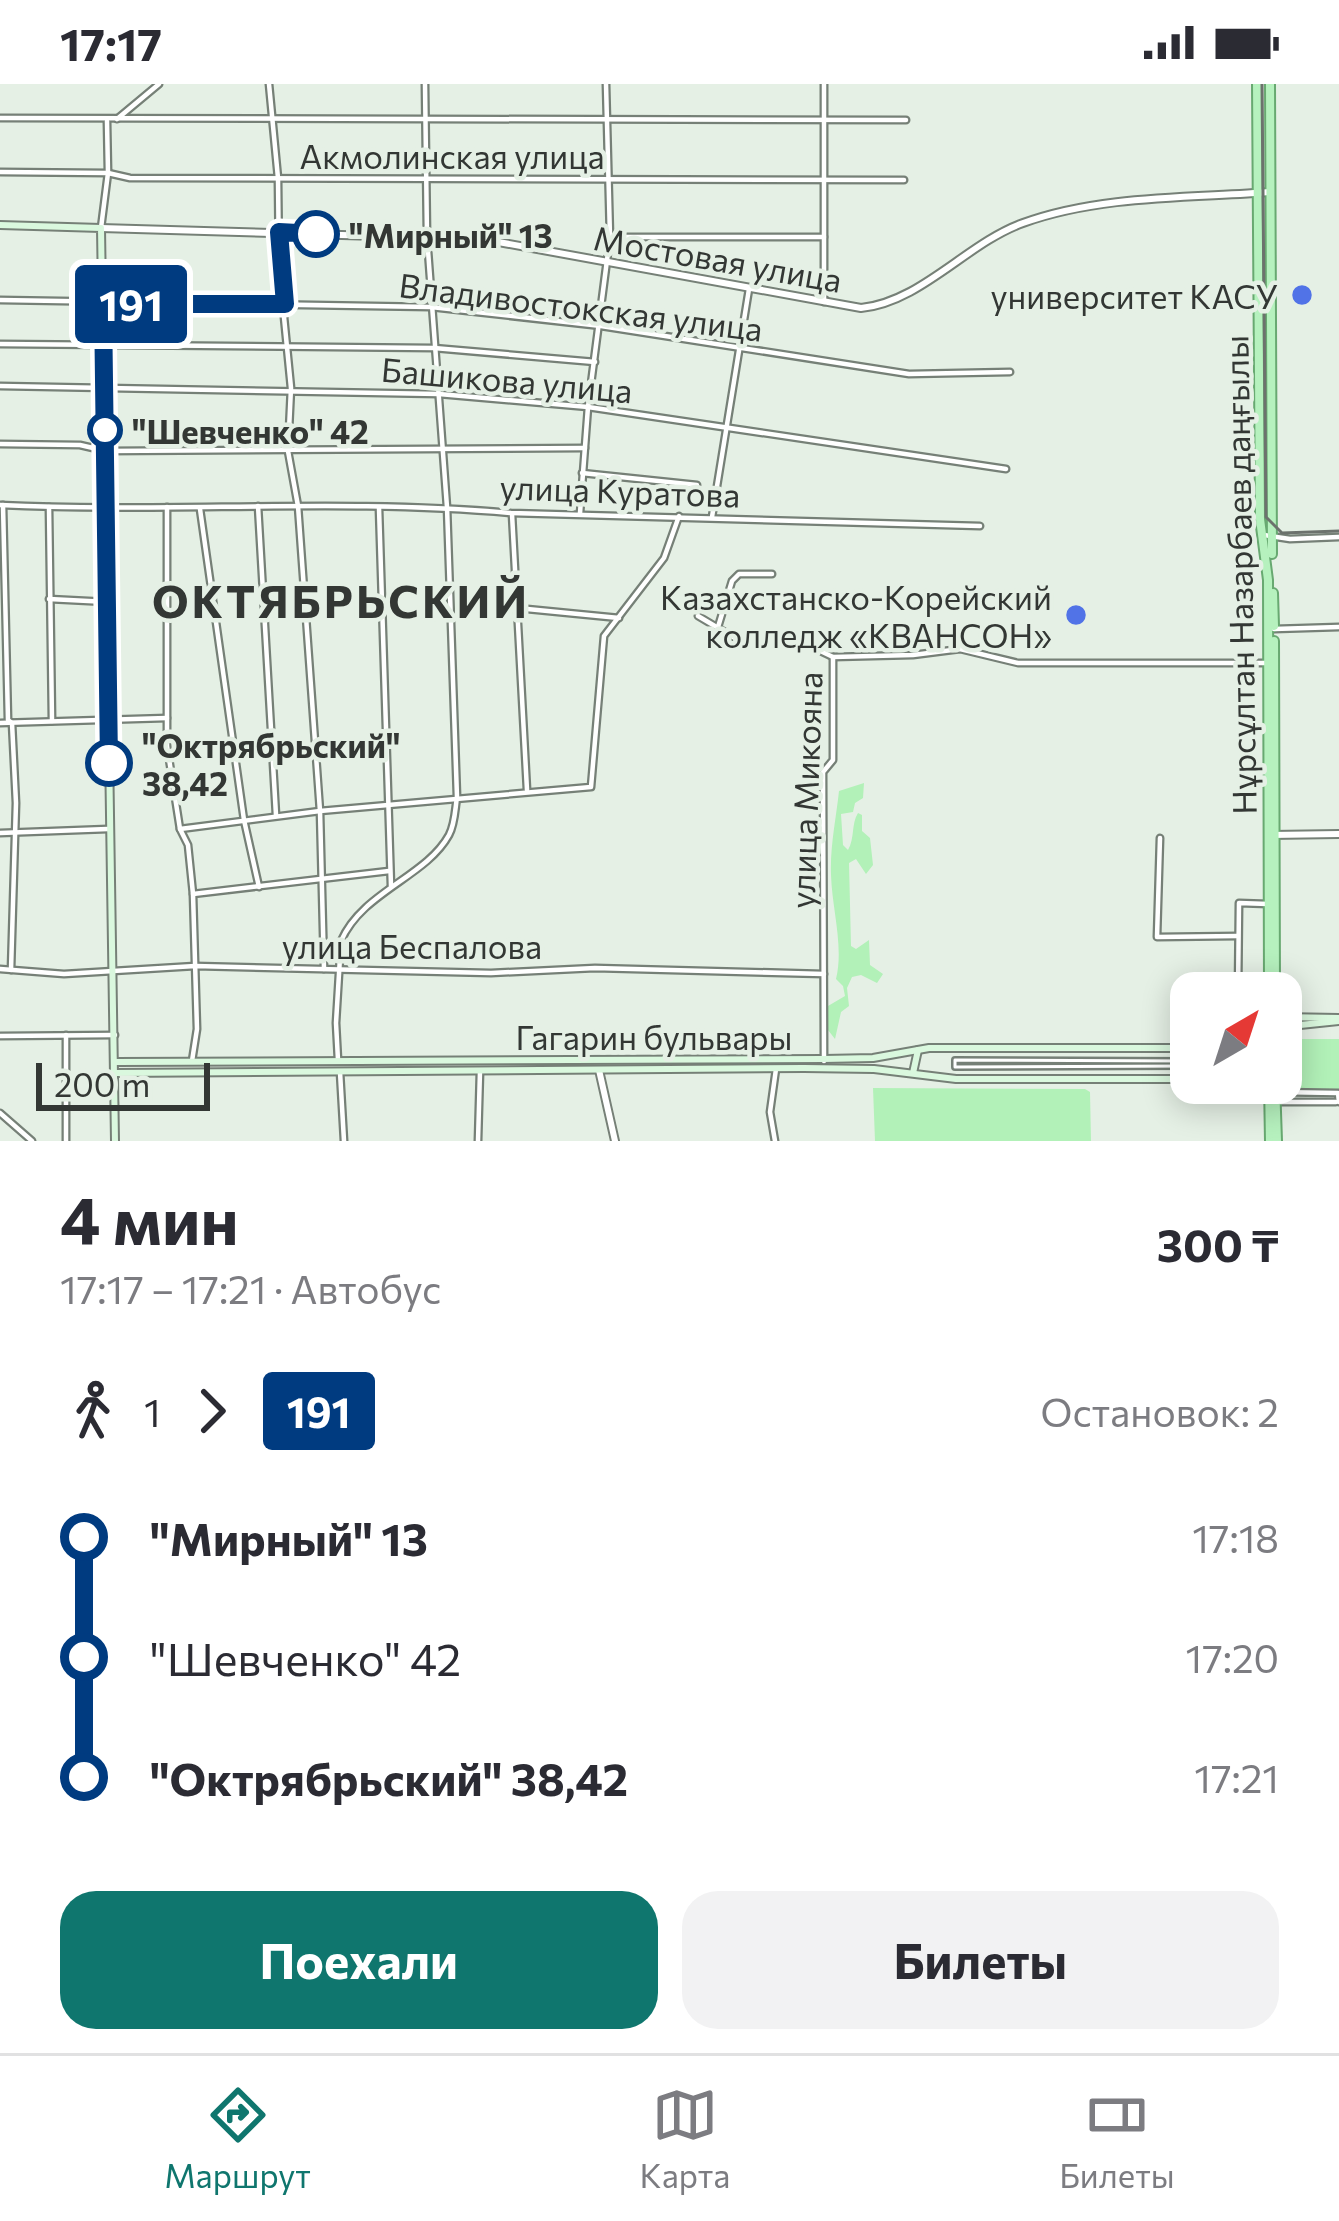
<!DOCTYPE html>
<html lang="ru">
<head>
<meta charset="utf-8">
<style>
	body { margin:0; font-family:Commissioner,sans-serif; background:#f2f2f3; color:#2b2b33; height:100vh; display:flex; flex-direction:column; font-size:45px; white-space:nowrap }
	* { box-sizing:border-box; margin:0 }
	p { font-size:39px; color:#7c7c81 }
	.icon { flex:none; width:66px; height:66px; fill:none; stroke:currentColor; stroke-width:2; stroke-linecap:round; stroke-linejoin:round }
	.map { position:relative; height:1057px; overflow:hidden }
	.sheet { display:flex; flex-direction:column; background:#fff; flex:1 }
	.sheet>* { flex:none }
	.badge { padding:0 24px; border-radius:9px; font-size:42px; line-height:78px }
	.needle { width:78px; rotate:39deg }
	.tools { position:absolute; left:1170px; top:888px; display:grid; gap:24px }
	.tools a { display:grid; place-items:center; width:132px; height:132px; border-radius:24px; background:#fff; box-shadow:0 6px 30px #0003; font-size:60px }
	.scale { position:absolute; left:36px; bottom:30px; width:174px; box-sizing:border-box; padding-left:12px; border:6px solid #333734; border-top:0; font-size:33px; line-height:42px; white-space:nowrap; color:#333734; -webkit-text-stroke:9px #e5f0e5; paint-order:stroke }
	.map>.badge { position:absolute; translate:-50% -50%; box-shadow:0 0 0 6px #fff }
	.legs { display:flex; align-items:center; gap:18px; height:132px; padding:0 60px; font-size:39px }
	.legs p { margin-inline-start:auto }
	.head { display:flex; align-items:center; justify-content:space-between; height:204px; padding:0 60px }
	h1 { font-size:66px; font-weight:700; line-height:90px }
	.cta { display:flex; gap:24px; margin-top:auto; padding:24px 60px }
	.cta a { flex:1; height:138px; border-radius:36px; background:#0f766e; color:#fff; font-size:48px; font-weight:700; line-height:138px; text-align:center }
	.cta a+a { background:#f2f2f3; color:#2b2b33 }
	ul { padding:0 60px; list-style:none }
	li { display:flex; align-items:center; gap:42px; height:120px; font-size:45px }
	li i { display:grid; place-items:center; width:18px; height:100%; margin:0 15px; background:currentColor }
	li i::after { content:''; width:30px; height:30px; margin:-15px; border:9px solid; border-radius:50%; background:#fff }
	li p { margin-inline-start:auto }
	li:first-child i { background:linear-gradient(#0000 50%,currentColor 0) }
	li:last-child i { background:linear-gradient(currentColor 50%,#0000 0) }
	.status { display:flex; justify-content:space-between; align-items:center; height:84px; padding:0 60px; background:#fff; direction:ltr }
	.status svg { height:33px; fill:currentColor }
	.menu { display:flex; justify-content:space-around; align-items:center; height:168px; border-top:3px solid #e1e1e2; background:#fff; font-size:33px; color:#7c7c81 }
	.menu a { display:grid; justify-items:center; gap:6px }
	.menu .active { color:#0f766e }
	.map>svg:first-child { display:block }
	.green { fill:#b2f1b8 }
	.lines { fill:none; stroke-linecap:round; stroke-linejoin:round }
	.pedestrian-casing { stroke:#768077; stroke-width:8 }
	.minor-casing { stroke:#768077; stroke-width:9 }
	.tertiary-casing { stroke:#768077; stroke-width:10 }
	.secondary-casing { stroke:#768077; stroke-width:10 }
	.primary-casing { stroke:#68a971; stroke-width:12 }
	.pedestrian { stroke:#fff; stroke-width:3 }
	.minor { stroke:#fff; stroke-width:4.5 }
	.tertiary { stroke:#fff; stroke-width:6 }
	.secondary { stroke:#daf8de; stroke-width:6 }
	.primary { stroke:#b6f1be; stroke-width:8 }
	.tram { stroke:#6c726d; stroke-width:3 }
	.line-1-casing { stroke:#fff; stroke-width:27 }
	.line-1 { stroke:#003b80; stroke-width:18 }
	.stop-1-dot { fill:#fff; stroke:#003b80; stroke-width:6 }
	.poi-dot { fill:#5173e7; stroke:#e5f0e5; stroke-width:4.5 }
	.labels { text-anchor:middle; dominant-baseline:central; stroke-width:9; stroke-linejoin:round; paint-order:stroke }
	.street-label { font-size:33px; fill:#333734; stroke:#e5f0e5 }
	.stop-label { font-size:33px; font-weight:bold; fill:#333734; stroke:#e5f0e5; text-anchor:start }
	.poi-label { font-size:33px; fill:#333734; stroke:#e5f0e5; text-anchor:end }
	.district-label { font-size:45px; font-weight:bold; letter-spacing:3px; fill:#333734; stroke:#e5f0e5 }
</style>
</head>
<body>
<div class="status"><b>17:17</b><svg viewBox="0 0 49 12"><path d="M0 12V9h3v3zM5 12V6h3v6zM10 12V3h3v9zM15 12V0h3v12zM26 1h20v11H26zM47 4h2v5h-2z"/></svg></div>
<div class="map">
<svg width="1339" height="1057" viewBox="0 0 1339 1057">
	<rect width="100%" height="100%" fill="#e5f0e5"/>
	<g class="green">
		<path d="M864,699l-1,15 -8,5 -2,9 -12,2 2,31 5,5c7,-12 3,-26 10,-37l4,2v16l8,7 3,27 -7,9 -10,-15 -7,4 2,83 5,3 13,-9 1,25 13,9 -6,9 -16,-8 -9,2 -5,11 2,18 -8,6 -6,27 -7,-9v-24l17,-10 -2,-10 -7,-7c8,-32 -4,-70 -5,-104 -1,-29 5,-56 8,-84z"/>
		<path d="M1283,955h56v52l-55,-2z"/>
		<path d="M873,1004l212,1 5,3 1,49h-216z"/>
	</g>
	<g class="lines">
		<defs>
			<path id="pedestrian" d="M1191,977l-236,-1v7l236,-1"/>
			<g id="minor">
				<path d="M269,0l9,94 1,88 12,122 -3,63 10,55 22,305 4,158"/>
				<path d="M0,34l906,2"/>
				<path d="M117,35l42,-35"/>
				<path d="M0,88l108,1 22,5 774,2"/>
				<path d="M101,144l7,-55 -1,-52"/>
				<path d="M610,153h214"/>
				<path d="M0,216l431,7 170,19 308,48 101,-2"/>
				<path d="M824,218v-218"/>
				<path d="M0,260l434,4 161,14"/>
				<path d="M0,302l439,8 149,13 418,62"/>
				<path d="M0,360l80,1 26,6 479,-3"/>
				<path d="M582,389l115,12"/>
				<path d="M0,421c170,8 341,-7 511,8l469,13"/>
				<path d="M3,421l5,215 4,3 4,80 -5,167"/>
				<path d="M258,422l18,309"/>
				<path d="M49,423l3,214"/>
				<path d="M167,423v239l13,83 8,16 5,49 4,135 -5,32"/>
				<path d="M379,424l12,378"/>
				<path d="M200,425l44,311 15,67"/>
				<path d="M580,429l8,-106 22,-170 -4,-153"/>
				<path d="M512,430l15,276"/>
				<path d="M712,433l37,-228"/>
				<path d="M1264,451l26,4 49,-2"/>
				<path d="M49,515l59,3"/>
				<path d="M517,524l102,10"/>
				<path d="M698,532l37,22 79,10 19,9 80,-2 47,-6 58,14h251"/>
				<path d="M718,543l14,-46 7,-7h33"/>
				<path d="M1274,545l65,-2"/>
				<path d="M0,639l167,-5"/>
				<path d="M180,745l140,-18 271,-24 13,-151 60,-78 15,-42"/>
				<path d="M0,749l108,-4"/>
				<path d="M1160,754l-3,99 81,-1"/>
				<path d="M193,810l196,-23"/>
				<path d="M0,885l64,5 131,-8 296,7 104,-5 229,6"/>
				<path d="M1238,909l1,-90 29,1"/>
				<path d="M66,951v106"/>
				<path d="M0,952l115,-1"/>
				<path d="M338,976l-2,-37 5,-82c21,-49 85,-64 108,-106 6,-11 6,-25 8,-38l-10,-290 -20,-270 -2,-153"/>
				<path d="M824,977l-1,-289 10,-12v-103"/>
				<path d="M340,988l4,69"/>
				<path d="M1276,1008l62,1 1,9"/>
				<path d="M1275,1018h61"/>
				<path d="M0,1029l32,28"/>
				<path d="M478,1057l2,-70"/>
				<path d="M775,1057l-5,-29 6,-43"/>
			</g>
			<g id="tertiary">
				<path d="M101,144l381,11 379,69c60,-6 106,-65 162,-85 77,-28 167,-25 248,-31"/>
				<path d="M1271,751l68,-1"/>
				<path d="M599,986l16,71"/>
			</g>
			<g id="secondary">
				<path d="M0,141l101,3 14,913"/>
				<path d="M1281,933l58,1"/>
				<path d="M1281,943l58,-6"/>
				<path d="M116,978l708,-3 49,-1 56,-10h262"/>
				<path d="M115,989l689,-5 70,1 82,10h235"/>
				<path d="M913,989l5,-23"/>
			</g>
			<g id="primary">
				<path d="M1257,0l3,435 8,61 1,413"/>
				<path d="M1270,0l2,470"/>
				<path d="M1273,509l1,33"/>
				<path d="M1274,557l1,352"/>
				<path d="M1269,999l1,58"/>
				<path d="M1275,999l2,58"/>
			</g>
		</defs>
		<use href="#pedestrian" class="pedestrian-casing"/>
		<use href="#minor" class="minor-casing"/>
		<use href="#tertiary" class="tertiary-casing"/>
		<use href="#secondary" class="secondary-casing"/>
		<use href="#primary" class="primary-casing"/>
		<use href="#pedestrian" class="pedestrian"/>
		<use href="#minor" class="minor"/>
		<use href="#tertiary" class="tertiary"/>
		<use href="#secondary" class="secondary"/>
		<use href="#primary" class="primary"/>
		<path class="tram" d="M1262,0l4,433 16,16 57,-2"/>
	</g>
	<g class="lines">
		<defs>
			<path id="line-1" d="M109,679l-6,-459h182l-6,-72 37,2"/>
		</defs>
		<use href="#line-1" class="line-1-casing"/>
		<use href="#line-1" class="line-1"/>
	</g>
	<g class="stop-1-dot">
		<circle cx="316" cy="150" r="21"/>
		<circle cx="105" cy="346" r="15"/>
		<circle cx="109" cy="679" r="21"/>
	</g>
	<g class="poi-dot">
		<circle cx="1302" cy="211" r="12"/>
		<circle cx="1076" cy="531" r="12"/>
	</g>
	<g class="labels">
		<g class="street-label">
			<text x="452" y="71">Акмолинская улица</text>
			<text transform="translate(718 174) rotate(10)">Мостовая улица</text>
			<text transform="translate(581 222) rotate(7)">Владивостокская улица</text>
			<text transform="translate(507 295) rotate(5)">Башикова улица</text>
			<text transform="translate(620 406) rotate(2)">улица Куратова</text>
			<text transform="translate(1239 491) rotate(-91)">Нұрсұлтан Назарбаев даңғылы</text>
			<text transform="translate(805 706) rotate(-88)">улица Микояна</text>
			<text x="412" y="861">улица Беспалова</text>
			<text x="654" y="952">Гагарин бульвары</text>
		</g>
		<g class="stop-label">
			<text x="349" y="150">"Мирный" 13</text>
			<text x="132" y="346">"Шевченко" 42</text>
			<text x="142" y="660">"Октрябрьский"<tspan x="142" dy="38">38,42</tspan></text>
		</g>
		<g class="poi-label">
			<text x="1278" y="211">университет КАСУ</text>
			<text x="1052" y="512">Казахстанско-Корейский<tspan x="1052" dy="38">колледж «КВАНСОН»</tspan></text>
		</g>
		<g class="district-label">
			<text x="341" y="515">ОКТЯБРЬСКИЙ</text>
		</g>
	</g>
</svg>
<div class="tools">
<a><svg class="needle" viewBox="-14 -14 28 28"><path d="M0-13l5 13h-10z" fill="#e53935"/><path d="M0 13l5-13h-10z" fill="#7c7c81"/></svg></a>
</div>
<div class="scale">200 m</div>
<b class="badge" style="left:131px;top:220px;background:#003b80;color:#fff">191</b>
</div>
<section class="sheet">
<div class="head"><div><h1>4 мин</h1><p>17:17 – 17:21 · Автобус</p></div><b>300 ₸</b></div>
<div class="legs"><svg class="icon" aria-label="walk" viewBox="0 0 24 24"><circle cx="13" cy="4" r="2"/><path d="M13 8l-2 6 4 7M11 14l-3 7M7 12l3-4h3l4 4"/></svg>1<svg class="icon" aria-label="forward" viewBox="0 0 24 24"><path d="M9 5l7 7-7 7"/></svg><b class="badge" style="background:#003b80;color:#fff">191</b><p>Остановок: 2</p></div>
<ul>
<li><i style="color:#003b80"></i><b>&quot;Мирный&quot; 13</b><p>17:18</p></li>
<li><i style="color:#003b80"></i><span>&quot;Шевченко&quot; 42</span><p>17:20</p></li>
<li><i style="color:#003b80"></i><b>&quot;Октрябрьский&quot; 38,42</b><p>17:21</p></li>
</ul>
<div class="cta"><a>Поехали</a><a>Билеты</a></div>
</section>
<nav class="menu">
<a class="active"><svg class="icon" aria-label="directions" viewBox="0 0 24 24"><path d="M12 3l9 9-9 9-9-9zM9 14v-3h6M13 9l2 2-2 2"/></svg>Маршрут</a>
<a><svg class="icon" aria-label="map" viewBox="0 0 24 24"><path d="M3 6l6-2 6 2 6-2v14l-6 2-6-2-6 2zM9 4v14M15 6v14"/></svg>Карта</a>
<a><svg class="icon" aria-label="tickets" viewBox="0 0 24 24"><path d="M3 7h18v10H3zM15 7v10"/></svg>Билеты</a>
</nav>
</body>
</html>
